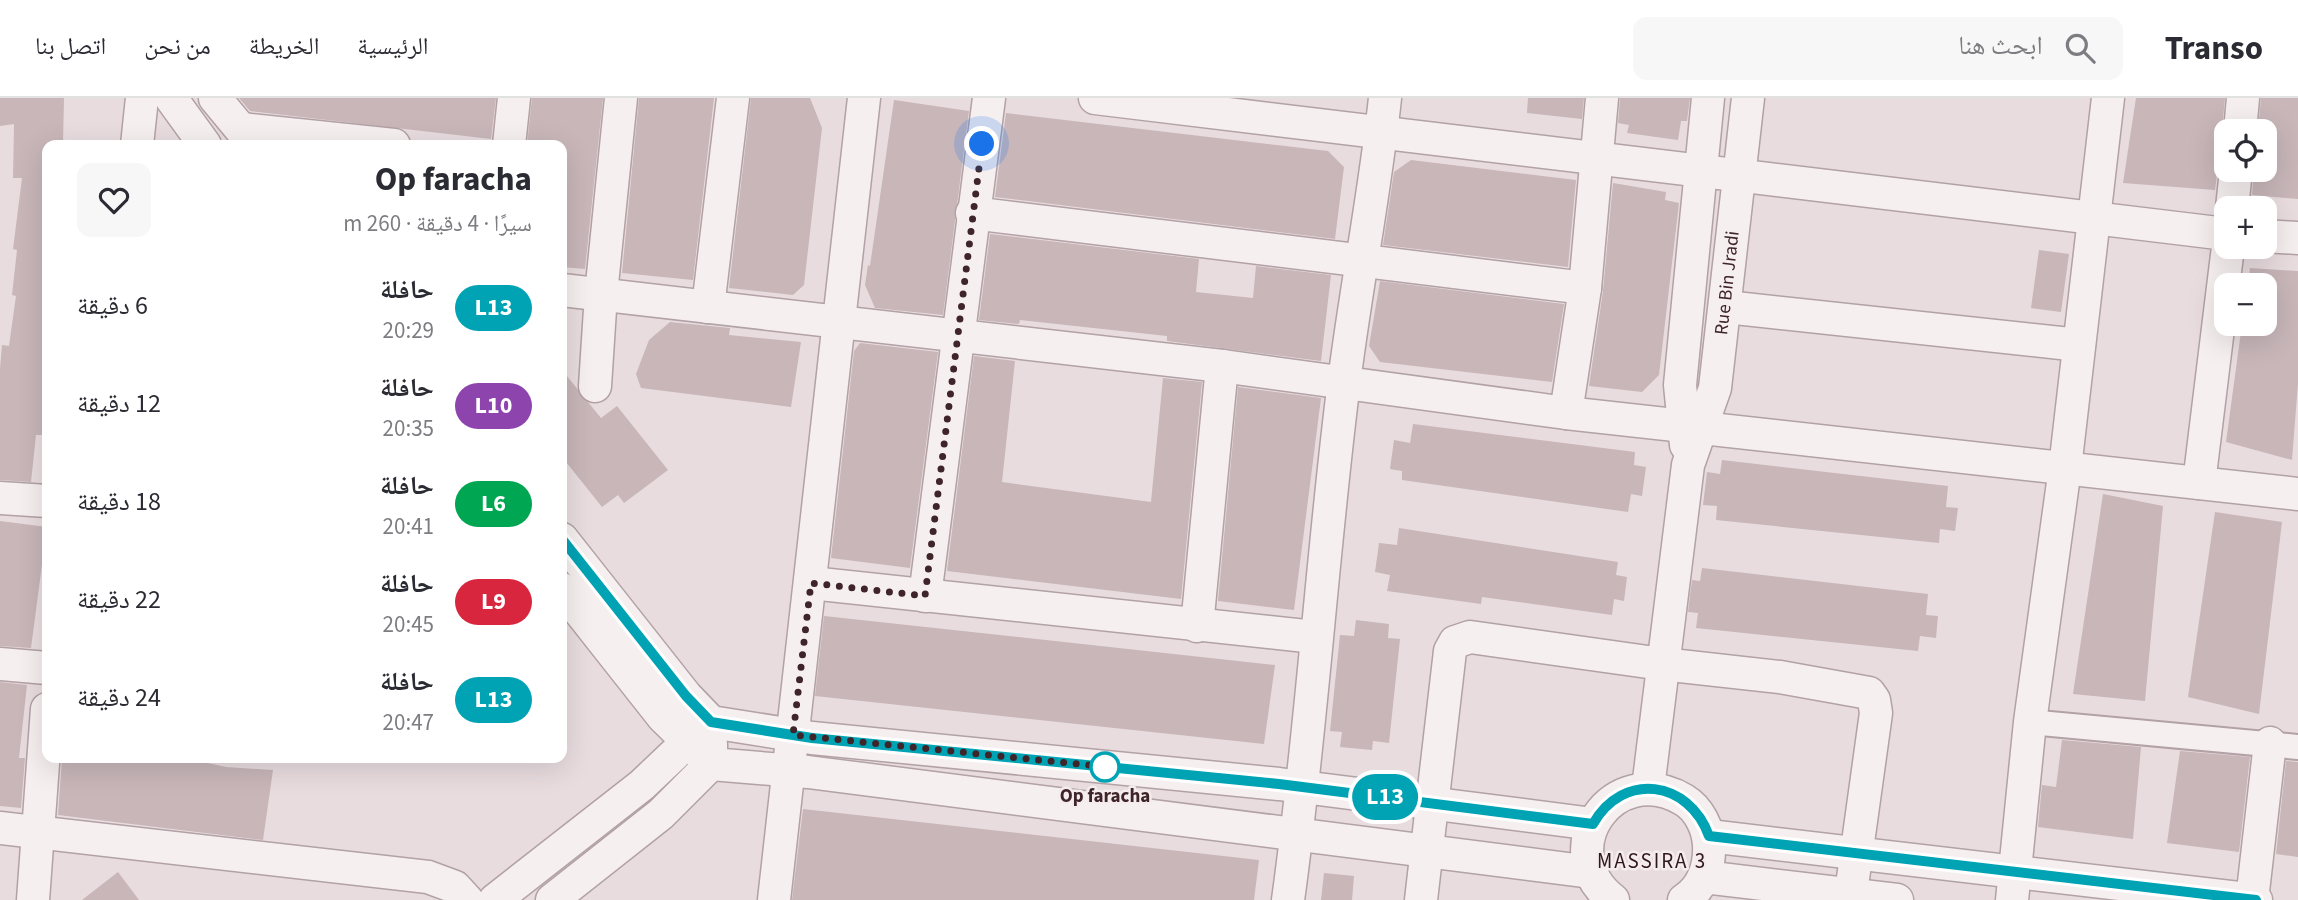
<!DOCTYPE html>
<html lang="ar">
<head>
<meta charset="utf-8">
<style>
	body { margin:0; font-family:"Source Sans 3","Noto Naskh Arabic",sans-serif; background:#f7f7f7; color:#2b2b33; direction:rtl; height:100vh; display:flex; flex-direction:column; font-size:26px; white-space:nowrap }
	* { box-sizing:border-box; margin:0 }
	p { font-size:23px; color:#7c7c81 }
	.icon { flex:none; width:38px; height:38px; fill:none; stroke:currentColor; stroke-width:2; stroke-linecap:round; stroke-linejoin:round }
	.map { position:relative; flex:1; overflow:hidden; direction:ltr }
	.sheet { position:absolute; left:42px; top:42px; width:525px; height:623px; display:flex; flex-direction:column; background:#fff; border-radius:14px; box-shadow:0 7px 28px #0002; direction:rtl }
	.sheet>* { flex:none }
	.badge { padding:0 14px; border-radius:23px; font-size:24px; line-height:46px }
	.fabs { position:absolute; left:2214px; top:21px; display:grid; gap:14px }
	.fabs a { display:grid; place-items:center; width:63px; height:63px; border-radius:14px; background:#fff; box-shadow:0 7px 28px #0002; font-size:35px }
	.you { position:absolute; width:35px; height:35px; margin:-18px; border:5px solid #fff; border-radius:50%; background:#1a73e8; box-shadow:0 0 0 10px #1a73e833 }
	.map>.badge { position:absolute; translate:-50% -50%; box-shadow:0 0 0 4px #fff }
	.round { display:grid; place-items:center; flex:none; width:74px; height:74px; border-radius:14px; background:#f7f7f7 }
	.head { display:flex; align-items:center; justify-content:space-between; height:119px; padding:0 35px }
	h1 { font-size:33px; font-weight:700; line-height:52px }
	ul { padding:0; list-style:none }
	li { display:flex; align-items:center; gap:21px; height:98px; padding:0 35px }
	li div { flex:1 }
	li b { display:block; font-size:26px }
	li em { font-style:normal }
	li .badge { min-width:77px; font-weight:700; text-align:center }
	header { display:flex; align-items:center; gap:42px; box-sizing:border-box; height:98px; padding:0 35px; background:#fff; border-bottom:2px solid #e1e1e2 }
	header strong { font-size:33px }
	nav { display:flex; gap:38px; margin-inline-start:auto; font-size:24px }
	.search { width:490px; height:63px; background:#f7f7f7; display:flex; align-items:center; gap:18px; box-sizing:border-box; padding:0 24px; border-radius:14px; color:#7c7c81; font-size:26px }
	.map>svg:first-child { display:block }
	.building { fill:#c8b6b9 }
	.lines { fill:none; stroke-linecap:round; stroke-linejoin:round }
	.pedestrian-casing { stroke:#b2a1a5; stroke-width:28 }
	.minor-casing { stroke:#b2a1a5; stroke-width:35 }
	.pedestrian { stroke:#f6eff0; stroke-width:24 }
	.minor { stroke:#f6eff0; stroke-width:32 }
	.line-casing { stroke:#fff; stroke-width:16 }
	.line { stroke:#00a3b4; stroke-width:10 }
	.walk { stroke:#3f2529; stroke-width:7; stroke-dasharray:0 12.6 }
	.stop-dot { fill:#fff; stroke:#00a3b4; stroke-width:3.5 }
	.labels { text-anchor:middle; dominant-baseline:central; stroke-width:5; stroke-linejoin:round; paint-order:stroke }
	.street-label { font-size:19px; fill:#3f2529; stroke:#f5ecee }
	.stop-label { font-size:19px; font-weight:bold; fill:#3f2529; stroke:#f5ecee }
	.neighbourhood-label { font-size:21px; letter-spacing:2px; fill:#30171b; stroke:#f5ecee }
</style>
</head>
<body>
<header>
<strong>Transo</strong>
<div class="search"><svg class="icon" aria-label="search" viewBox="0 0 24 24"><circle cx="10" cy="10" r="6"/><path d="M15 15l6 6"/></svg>ابحث هنا</div>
<nav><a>الرئيسية</a><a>الخريطة</a><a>من نحن</a><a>اتصل بنا</a></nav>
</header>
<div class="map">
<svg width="2298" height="802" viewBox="0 0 2298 802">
	<rect width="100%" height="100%" fill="#e8dcdf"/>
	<g class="building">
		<path d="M0,0h64l-1,47h-16v245l-5,45h-6l-5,47 -31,-2v-111l2,-24 7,1 7,-50 -4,-1 5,-45 -4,-1 9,-71h-9l1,-54 -14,2z"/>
		<path d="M239,0h257l-5,41 -241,-28z"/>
		<path d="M532,0h71l-18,171 -23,-2v-122h-35z"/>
		<path d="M639,0h75l-21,182 -71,-7z"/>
		<path d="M751,0h59l12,30 -18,157 -11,10 -64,-7z"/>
		<path d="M1528,0h56l-2,21 -55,-6z"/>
		<path d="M1620,0h70l-3,23h-6l-3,19 -51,-7 2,-8 -11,-2z"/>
		<path d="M2136,0h89l-3,31 4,26 -8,12 -3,23 -92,-7z"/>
		<path d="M2261,0h37v101l-46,-4 2,-25h10v-39h-6z"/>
		<path d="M894,2l75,11 -26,204 -68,-7 -10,-23 3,-20 2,1z"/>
		<path d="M1006,15l322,38 16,16 -9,72 -340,-42z"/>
		<path d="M1411,62l165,20 -8,87 -185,-22 11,-73z"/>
		<path d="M1613,85l53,9 -1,8 14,3 -20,172 -17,17 -53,-6 14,-95z"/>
		<path d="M990,136l209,25 -3,33 57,6 3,-32 75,9 -10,86 -154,-20v-5l-147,-16 -1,4 -40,-4z"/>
		<path d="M2039,152l30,4 -8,58 -30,-4z"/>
		<path d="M2250,170l48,3v112l-6,77 -66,-18 16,-118h22v-39h-16z"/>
		<path d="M1380,183l184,23 -12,78 -172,-20 -11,-16z"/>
		<path d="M670,224l60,6 -1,7 72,7 -10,65 -150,-19 -5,-14 13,-34z"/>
		<path d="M860,245l78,9 -28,216 -79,-10 23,-207z"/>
		<path d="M974,258l41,5 -13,121 149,20 12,-124 39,4 -21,217 -234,-28z"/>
		<path d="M562,272l39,48 16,-12 51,64 -44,33 -6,-8 -16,12 -40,-50z"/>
		<path d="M1238,289l83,11 -27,212 -76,-9z"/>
		<path d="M1413,326l222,28 -1,13 12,2 -4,29 -11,-2 -3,18 -226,-32v-9l-12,-2 4,-29 16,3z"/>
		<path d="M1722,362l226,26 -2,21 12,1 -3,23 -15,-2 -1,14 -223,-23 1,-14 -14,-1 4,-33 13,2z"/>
		<path d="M2103,396l60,12 -18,195 -72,-7z"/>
		<path d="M2215,414l67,10 -23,192 -71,-17z"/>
		<path d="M0,423l47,6 -16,121 -31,-2z"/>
		<path d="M1399,430l219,34 -2,13 11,2 -3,24 -10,-2 -2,16 -130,-18 -1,7 -94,-13 3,-16 -15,-3 4,-29 18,2z"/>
		<path d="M1702,470l226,26 -2,21 12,1 -2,22 -16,-2 -2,15 -222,-23 2,-15 -10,-1 4,-32 8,1z"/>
		<path d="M824,518l451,49 -11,79 -449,-48z"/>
		<path d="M1356,522l33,4 -1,14 12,1 -11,104 -16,-2 -1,9 -32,-3 2,-15 -12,-1 10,-96 14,1z"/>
		<path d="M0,584l27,3 -8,73h6l-4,50 -21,-2z"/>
		<path d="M2062,642l79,7 -8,92 -95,-12 4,-42 14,2z"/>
		<path d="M2180,653l70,6 -11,95 -72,-9z"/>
		<path d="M62,660h123l41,9 47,3 -10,70 -205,-25z"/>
		<path d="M2286,663l12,1v95l-22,-3z"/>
		<path d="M803,711l456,51 -5,40h-462z"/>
		<path d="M118,774l21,28h-57z"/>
		<path d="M1324,775l30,3 -2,24h-31z"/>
	</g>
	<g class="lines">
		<defs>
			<path id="pedestrian" d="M2030,624l268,25"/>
			<g id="minor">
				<path d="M171,0l34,47"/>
				<path d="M215,0l38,46"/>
				<path d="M1095,0l1131,136"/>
				<path d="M241,31l153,16"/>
				<path d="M2240,33l3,-33"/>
				<path d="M137,47l5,-47"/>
				<path d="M509,47l5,-47"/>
				<path d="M2232,110l4,-38"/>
				<path d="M972,115l613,75"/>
				<path d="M2264,138l34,2"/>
				<path d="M562,192l660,76 344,47 732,81"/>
				<path d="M708,209l25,-209"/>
				<path d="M1726,209l353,38"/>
				<path d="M595,288l6,-92 20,-196"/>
				<path d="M1566,315l19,-125 17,-190"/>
				<path d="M1686,347l-6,-60 28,-287"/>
				<path d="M2199,385l29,-236"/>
				<path d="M0,400l47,3"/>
				<path d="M562,441l124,157 25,26 101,16 467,46 314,40"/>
				<path d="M811,485l504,54"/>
				<path d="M562,491l101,128 48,47 97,8 783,100"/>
				<path d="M925,498l64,-498"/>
				<path d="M1197,528l25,-260"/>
				<path d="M0,566l47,4"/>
				<path id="s1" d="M1648,690l40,-323 27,-77 33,-290"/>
				<path d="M0,730l428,49 27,10 12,13"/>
				<path d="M1709,738l547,64"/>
				<path d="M1704,779l193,23"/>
				<path d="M33,802l14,-191"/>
				<path d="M495,802l147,-115 59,-56"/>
				<path d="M552,802l109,-86 50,-50v-20"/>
				<path d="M774,802l90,-802"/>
				<path d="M1288,802c24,-172 34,-346 56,-518 12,-95 31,-189 41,-284"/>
				<path d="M1421,802l29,-249 5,-9 15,-5 192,27 118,13 89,16 5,7 2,13 -26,187"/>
				<path d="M1613,802c-63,-49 0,-142 71,-100 15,9 24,28 25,45 1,21 -6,43 -25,55"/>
				<path d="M2012,802l18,-178 35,-254 43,-370"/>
				<path d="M2252,802l18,-157"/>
			</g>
		</defs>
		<use href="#pedestrian" class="pedestrian-casing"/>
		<use href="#minor" class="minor-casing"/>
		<use href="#pedestrian" class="pedestrian"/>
		<use href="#minor" class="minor"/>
	</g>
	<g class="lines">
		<defs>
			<path id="line" d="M562,441l124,157 25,26 101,16 467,46 314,40c30,-53 96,-44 116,12l547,64"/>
		</defs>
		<use href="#line" class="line-casing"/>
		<use href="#line" class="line"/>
		<path class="walk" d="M982,46l-57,452 -114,-13 -18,152 324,33 -12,-1"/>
	</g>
	<circle class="stop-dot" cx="1105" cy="669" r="14"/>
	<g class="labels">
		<g class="street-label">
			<text stroke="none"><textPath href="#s1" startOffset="513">Rue Bin Jradi</textPath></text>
		</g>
		<g class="stop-label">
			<text x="1105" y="698">Op faracha</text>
		</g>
		<g class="neighbourhood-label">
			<text x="1652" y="763">MASSIRA 3</text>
		</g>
	</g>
</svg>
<div class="fabs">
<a><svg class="icon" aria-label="locate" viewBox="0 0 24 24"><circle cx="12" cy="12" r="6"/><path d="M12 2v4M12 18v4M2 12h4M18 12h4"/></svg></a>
<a>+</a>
<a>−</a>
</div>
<div class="you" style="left:982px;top:46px"></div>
<b class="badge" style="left:1385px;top:699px;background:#00a3b4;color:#fff">L13</b>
<section class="sheet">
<div class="head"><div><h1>Op faracha</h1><p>سيرًا · 4 دقيقة · 260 m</p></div><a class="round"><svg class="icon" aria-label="heart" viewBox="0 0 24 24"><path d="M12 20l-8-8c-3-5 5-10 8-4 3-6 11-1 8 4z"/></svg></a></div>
<ul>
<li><span class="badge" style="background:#00a3b4;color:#fff">L13</span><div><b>حافلة</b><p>20:29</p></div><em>6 دقيقة</em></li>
<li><span class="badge" style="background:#8e44ad;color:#fff">L10</span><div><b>حافلة</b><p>20:35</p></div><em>12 دقيقة</em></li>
<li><span class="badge" style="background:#00a651;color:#fff">L6</span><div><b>حافلة</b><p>20:41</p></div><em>18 دقيقة</em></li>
<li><span class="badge" style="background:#d7263d;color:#fff">L9</span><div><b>حافلة</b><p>20:45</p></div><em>22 دقيقة</em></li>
<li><span class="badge" style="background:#00a3b4;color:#fff">L13</span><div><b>حافلة</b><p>20:47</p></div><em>24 دقيقة</em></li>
</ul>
</section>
</div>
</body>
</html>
